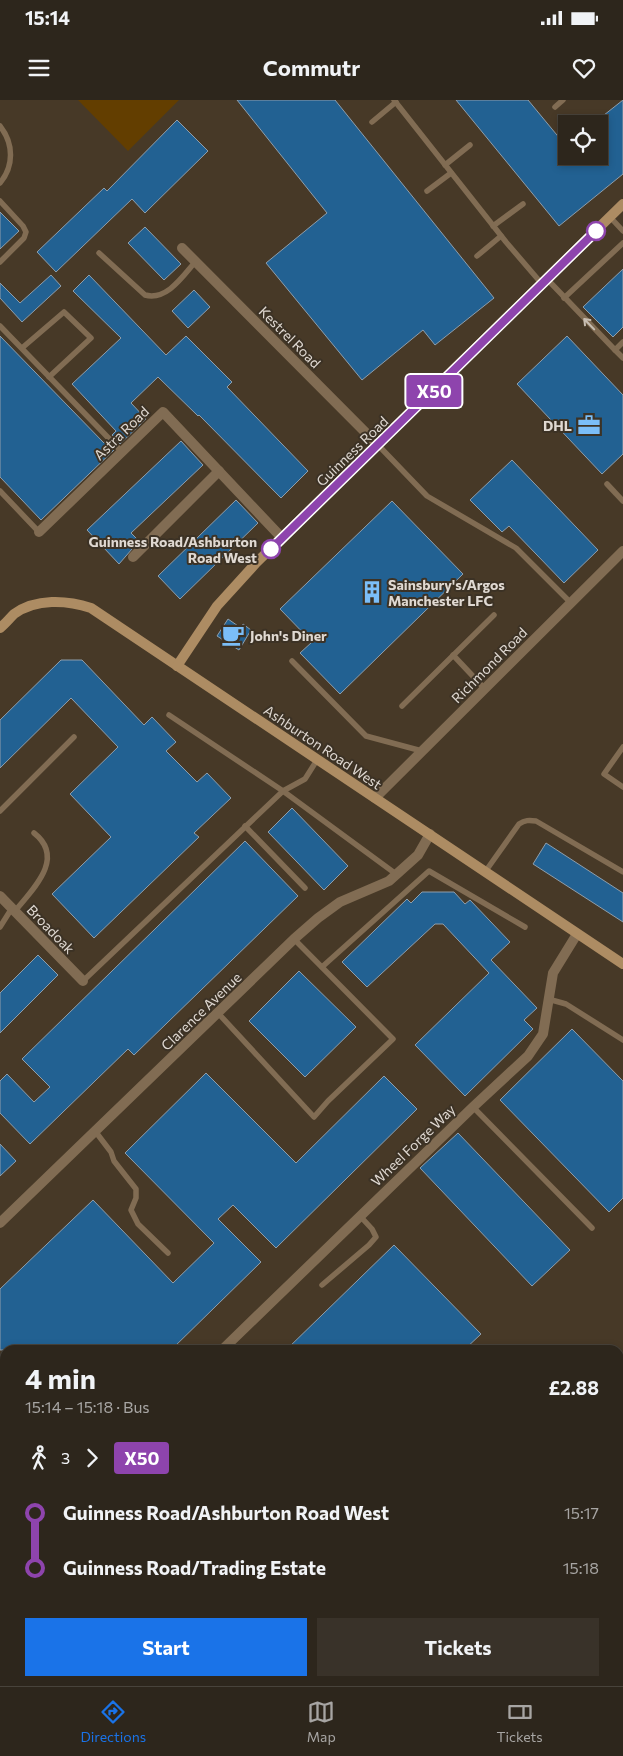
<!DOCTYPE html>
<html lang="en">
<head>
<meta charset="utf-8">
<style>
	body { margin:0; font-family:Commissioner,sans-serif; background:#393229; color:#f1f3f6; height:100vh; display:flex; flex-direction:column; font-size:19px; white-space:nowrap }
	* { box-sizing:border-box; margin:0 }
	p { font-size:16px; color:#a7a5a3 }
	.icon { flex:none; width:28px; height:28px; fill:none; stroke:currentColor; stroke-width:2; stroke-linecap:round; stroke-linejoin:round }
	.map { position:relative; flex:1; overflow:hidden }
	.drawer { position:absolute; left:0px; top:1245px; width:624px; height:341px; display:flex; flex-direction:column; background:#2d261c; border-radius:15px 15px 0 0; box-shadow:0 2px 8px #0003,0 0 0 1px #48433b }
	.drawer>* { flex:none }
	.badge { padding:0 10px; border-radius:4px; font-size:18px; line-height:32px }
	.tools { position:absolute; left:558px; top:15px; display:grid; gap:10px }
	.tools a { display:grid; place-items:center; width:50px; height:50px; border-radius:0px; background:#2d261c; box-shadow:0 2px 8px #0003,0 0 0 1px #48433b; font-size:25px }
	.map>.badge { position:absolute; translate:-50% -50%; box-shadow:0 0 0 2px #fff }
	.legs { display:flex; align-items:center; gap:8px; height:55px; padding:0 25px; font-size:16px }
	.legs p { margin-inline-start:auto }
	.headline { display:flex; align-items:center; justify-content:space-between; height:85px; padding:0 25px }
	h1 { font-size:28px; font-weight:700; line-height:38px }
	.button { display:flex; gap:10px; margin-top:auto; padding:10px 25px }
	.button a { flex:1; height:58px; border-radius:0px; background:#1a73e8; color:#fff; font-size:20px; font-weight:700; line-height:58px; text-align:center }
	.button a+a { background:#393229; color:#f1f3f6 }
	ul { padding:0 25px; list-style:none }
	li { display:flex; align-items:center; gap:18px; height:55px; font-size:19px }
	li i { display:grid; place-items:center; width:8px; height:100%; margin:0 6px; background:currentColor }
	li i::after { content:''; width:12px; height:12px; margin:-6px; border:4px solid; border-radius:50%; background:#2d261c }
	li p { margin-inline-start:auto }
	li:first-child i { background:linear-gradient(#0000 50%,currentColor 0) }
	li:last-child i { background:linear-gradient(currentColor 50%,#0000 0) }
	.status { display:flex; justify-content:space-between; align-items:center; height:35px; padding:0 25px; background:#2d261c; direction:ltr }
	.status svg { height:14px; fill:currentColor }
	header { display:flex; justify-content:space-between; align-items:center; height:65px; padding:0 25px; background:#2d261c; font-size:22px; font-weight:700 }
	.menu { display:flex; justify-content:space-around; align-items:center; height:70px; border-top:1px solid #48433b; background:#2d261c; font-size:14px; color:#a7a5a3 }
	.menu a { display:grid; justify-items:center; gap:2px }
	.menu .active { color:#1a73e8 }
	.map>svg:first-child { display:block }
	.built { fill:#473927; fill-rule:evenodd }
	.green { fill:#633e00 }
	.building { fill:#226192; stroke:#8f9eab }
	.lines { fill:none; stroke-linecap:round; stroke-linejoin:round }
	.lane { stroke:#816c53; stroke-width:5.5 }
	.street { stroke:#816c53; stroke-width:10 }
	.secondary { stroke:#ad8c63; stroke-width:10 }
	.oneway { stroke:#c8beb2 }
	.line-1-casing { stroke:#fff; stroke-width:11 }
	.line-1 { stroke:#8e44ad; stroke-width:8 }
	.stop-1-dot { fill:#fff; stroke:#8e44ad; stroke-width:2.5 }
	.labels { text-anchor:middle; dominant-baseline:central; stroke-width:4; stroke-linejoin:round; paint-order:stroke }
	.street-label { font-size:14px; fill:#e0d9d2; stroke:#3c3225 }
	.poi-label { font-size:14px; font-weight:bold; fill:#e0d9d2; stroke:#3c3225; text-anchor:start }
	.stop-label { font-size:14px; font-weight:bold; fill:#e0d9d2; stroke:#3c3225; text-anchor:end }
</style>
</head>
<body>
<div class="status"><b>15:14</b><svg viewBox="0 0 49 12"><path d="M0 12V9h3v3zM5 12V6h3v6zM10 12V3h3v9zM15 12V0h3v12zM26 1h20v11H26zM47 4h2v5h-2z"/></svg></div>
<header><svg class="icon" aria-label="menu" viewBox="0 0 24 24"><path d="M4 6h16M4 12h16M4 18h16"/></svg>Commutr<svg class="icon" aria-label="heart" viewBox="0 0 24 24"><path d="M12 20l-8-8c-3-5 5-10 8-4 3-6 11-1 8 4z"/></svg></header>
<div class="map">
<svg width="623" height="1586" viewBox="0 0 623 1586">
	<rect width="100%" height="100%" fill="#3c3225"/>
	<path class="built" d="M0,0h623v1586h-623zM566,24h33v32h-33zM5,1250h614v331h-614z"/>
	<path class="green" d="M78,0h101l-51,51z"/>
	<g class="building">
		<path d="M237,0h98l159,198 -59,47 -12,-15 -61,50 -96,-117 61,-50z"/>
		<path d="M456,0h72l38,46v10h33v-37l24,-19v74l-64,52z"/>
		<path d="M177,20l31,31 -63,62 -13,-14 -76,73 -19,-20 67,-64 3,3z"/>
		<path d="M0,112l19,19 -19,18z"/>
		<path d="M145,127l36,37 -17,16 -36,-37z"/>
		<path d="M623,169v58l-10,10 -30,-30z"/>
		<path d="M51,175l10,11 -39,36 -22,-24v-15l20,20z"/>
		<path d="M89,175l77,80 20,-19 46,46 -5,5 81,84 -27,27 -82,-83 -1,1 -40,-39 -27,26 15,16 -26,25 -8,-9 4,-4 -44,-47 49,-46 -48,-47z"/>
		<path d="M194,190l16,17 -22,21 -16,-17z"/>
		<path d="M0,236l104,107 1,-2 9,9 -73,70 -41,-43z"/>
		<path d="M567,236l56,59v59l-21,20 -85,-90z"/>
		<path d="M181,341l22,24 -72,68 8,8 -20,23 -32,-34z"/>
		<path d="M512,360l86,90 -34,33 -55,-57 -7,6 -32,-32z"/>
		<path d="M236,400l22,23 -78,76 -22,-23z"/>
		<path d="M392,401l71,73 -123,120 -40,-41 12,-11 -32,-33z"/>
		<path d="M228,519l13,9 2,-4 8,6 -12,20 -22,-14z"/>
		<path d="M61,560h21l62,65 8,-8 24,25 -10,9 31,31 10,-9 24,25 -37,35 5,4 -105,101 -42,-44 59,-57 -41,-43 48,-47 -47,-49 -71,70v-48z"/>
		<path d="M292,708l56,58 -24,24 -56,-58z"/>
		<path d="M245,741l53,55 -164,159 -6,-6 -98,95 -30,-31v-32l7,-7 27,28 16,-15 -28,-28z"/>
		<path d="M546,743l77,50v29l-90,-58z"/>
		<path d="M422,792h32l11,12 5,-4 40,42 -19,18 46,48 -13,12 9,9 -68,67 -50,-51 74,-72 -46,-49h-8l-68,63 -25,-25 65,-63 4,4z"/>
		<path d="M38,855l20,20 -58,58v-40z"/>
		<path d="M299,871l57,56 -51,50 -56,-56z"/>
		<path d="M572,929l51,52v117l-14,14 -109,-112z"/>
		<path d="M206,973l90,90 88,-87 33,33 -141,139 -43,-43 -15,14 43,43 -90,88h-171v-61l93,-89 80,83 41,-40 -89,-90z"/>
		<path d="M458,1033l112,117 -38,36 -112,-118z"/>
		<path d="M0,1044l16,17 -16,15z"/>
		<path d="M394,1145l87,89 -17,16h-178z"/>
	</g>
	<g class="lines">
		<g class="lane">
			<path d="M394,0l112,142 36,42"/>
			<path d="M555,7l8,-7"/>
			<path d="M372,22l24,-20"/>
			<path d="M0,26c14,18 14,40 0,57"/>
			<path d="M445,65l25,-20"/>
			<path d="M427,91l24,-18"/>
			<path d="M0,101l23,25 3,6 -2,6 -24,24"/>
			<path d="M610,117l13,14"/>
			<path d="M493,126l30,-22"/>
			<path d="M99,153l46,42c22,6 38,-19 51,-34"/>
			<path d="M477,156l24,-20"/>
			<path d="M547,179l68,71 8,-8"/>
			<path d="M564,198l59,-55"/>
			<path d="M0,226l122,126"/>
			<path d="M22,248l42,-36 27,26 -42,39"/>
			<path d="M615,250l8,8"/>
			<path d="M378,345l49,51 89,52 55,55"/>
			<path d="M607,384l16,17"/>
			<path d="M0,391l39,41"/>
			<path d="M453,555l32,34"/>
			<path d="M292,561l74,75 56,15"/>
			<path d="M402,606l92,-91"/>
			<path d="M169,615l114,76 22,-12 12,-19"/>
			<path d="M623,647l-19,27 19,13"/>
			<path d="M0,711l74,-74"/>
			<path d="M245,726l60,62"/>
			<path d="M485,772l34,-48c6,-4 10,-4 17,-3l87,51"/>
			<path d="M15,811c18,-22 51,-53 19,-78"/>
			<path d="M0,827l12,-19"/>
			<path d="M322,867l107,-96 96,56"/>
			<path d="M83,881l200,-190 113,83"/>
			<path d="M548,899l18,5 57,36"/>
			<path d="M218,913l96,104 14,-16 65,-62 -99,-100"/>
			<path d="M473,1007l119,121"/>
			<path d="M95,1031l16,21 3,9 22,28v9l-5,12 7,14 30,29"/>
			<path d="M322,1185l47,-40 7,-8 -4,-8 -12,-13"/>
			<path d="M0,1322l5,4"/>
			<path d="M619,1357l4,4"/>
			<path d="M0,1365l5,5"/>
			<path d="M0,1524l5,-4"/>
			<path d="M496,1581l1,5"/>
			<path d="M487,1586l3,-5"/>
		</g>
		<g class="street">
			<path d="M182,148l196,197"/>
			<path d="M39,432l124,-120 119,126"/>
			<path d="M133,457l86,-86"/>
			<path d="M375,698l248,-247"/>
			<path d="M0,796l83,85"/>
			<path d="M0,1123l294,-284 24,-21 22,-16 49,-21 29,-26 12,-21"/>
			<path d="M222,1250l251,-243 55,-51 15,-22 10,-61 24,-39"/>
			<path d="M222,1581l5,5"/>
		</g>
		<g class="secondary">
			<path d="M0,528c5,-4 9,-9 14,-14 22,-16 53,-14 77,-6l532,356"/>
			<path d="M177,566l40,-60 39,-43 367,-359"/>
		</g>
	</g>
	<defs><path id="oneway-shaft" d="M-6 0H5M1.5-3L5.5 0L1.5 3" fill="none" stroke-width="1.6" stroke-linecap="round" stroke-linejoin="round" transform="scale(1.25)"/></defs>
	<use class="oneway" href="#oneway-shaft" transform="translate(589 224) rotate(-134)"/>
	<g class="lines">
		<defs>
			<path id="line-1" d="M271,449l325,-318"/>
		</defs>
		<use href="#line-1" class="line-1-casing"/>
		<use href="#line-1" class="line-1"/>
	</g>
	<defs>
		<symbol id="office-bare" viewBox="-9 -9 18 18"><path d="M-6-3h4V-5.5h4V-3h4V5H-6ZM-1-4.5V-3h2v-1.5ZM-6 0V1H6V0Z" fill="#7bbef8" stroke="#3c3225" stroke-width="2.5" paint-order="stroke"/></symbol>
		<symbol id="building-bare" viewBox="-9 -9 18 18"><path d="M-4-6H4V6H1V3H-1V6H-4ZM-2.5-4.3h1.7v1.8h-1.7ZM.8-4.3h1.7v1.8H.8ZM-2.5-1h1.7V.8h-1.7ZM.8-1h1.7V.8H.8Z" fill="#7bbef8" stroke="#3c3225" stroke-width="2.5" paint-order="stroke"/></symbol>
		<symbol id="cafe-bare" viewBox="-9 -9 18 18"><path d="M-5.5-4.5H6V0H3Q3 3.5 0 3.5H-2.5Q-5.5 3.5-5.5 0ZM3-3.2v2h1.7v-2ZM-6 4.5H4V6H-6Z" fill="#7bbef8" stroke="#3c3225" stroke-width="2.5" paint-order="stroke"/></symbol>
	</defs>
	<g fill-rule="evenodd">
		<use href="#office-bare" x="573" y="309" width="32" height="32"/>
		<use href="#building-bare" x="356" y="476" width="32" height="32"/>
		<use href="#cafe-bare" x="217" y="519" width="32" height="32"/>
	</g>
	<g class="stop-1-dot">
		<circle cx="596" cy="131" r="9"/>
		<circle cx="271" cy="449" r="9"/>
	</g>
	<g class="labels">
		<g class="street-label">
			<text transform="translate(290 237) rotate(45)">Kestrel Road</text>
			<text transform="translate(121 333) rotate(-44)">Astra Road</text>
			<text transform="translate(352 351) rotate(-44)">Guinness Road</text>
			<text transform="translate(489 565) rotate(-45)">Richmond Road</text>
			<text transform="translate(323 647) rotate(34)">Ashburton Road West</text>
			<text transform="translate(51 829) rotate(46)">Broadoak</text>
			<text transform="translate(201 911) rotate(-44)">Clarence Avenue</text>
			<text transform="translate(413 1045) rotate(-44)">Wheel Forge Way</text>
		</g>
		<g class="poi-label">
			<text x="572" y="325" text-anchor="end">DHL</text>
			<text x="388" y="484">Sainsbury's/Argos<tspan x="388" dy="16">Manchester LFC</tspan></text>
			<text x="250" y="535">John's Diner</text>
		</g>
		<g class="stop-label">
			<text x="257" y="441">Guinness Road/Ashburton<tspan x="257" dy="16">Road West</tspan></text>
		</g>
	</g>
</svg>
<div class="tools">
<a><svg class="icon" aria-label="locate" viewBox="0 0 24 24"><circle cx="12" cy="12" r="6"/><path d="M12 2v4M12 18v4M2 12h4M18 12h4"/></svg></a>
</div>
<b class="badge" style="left:434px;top:291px;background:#8e44ad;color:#fff">X50</b>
<section class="drawer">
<div class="headline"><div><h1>4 min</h1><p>15:14 – 15:18 · Bus</p></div><b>£2.88</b></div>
<div class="legs"><svg class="icon" aria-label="walk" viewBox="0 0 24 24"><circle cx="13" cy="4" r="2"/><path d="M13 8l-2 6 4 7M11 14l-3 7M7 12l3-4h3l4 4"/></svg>3<svg class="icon" aria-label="forward" viewBox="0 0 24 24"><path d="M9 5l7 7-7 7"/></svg><b class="badge" style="background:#8e44ad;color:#fff">X50</b></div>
<ul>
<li><i style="color:#8e44ad"></i><b>Guinness Road/Ashburton Road West</b><p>15:17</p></li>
<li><i style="color:#8e44ad"></i><b>Guinness Road/Trading Estate</b><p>15:18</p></li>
</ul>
<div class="button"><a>Start</a><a>Tickets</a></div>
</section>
</div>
<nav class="menu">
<a class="active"><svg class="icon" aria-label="directions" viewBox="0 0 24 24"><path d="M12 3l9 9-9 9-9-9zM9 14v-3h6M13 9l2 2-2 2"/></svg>Directions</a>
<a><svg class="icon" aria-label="map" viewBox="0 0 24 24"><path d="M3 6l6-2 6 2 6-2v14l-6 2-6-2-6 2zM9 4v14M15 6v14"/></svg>Map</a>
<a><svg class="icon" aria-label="tickets" viewBox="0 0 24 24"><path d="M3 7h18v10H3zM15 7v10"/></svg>Tickets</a>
</nav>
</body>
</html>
